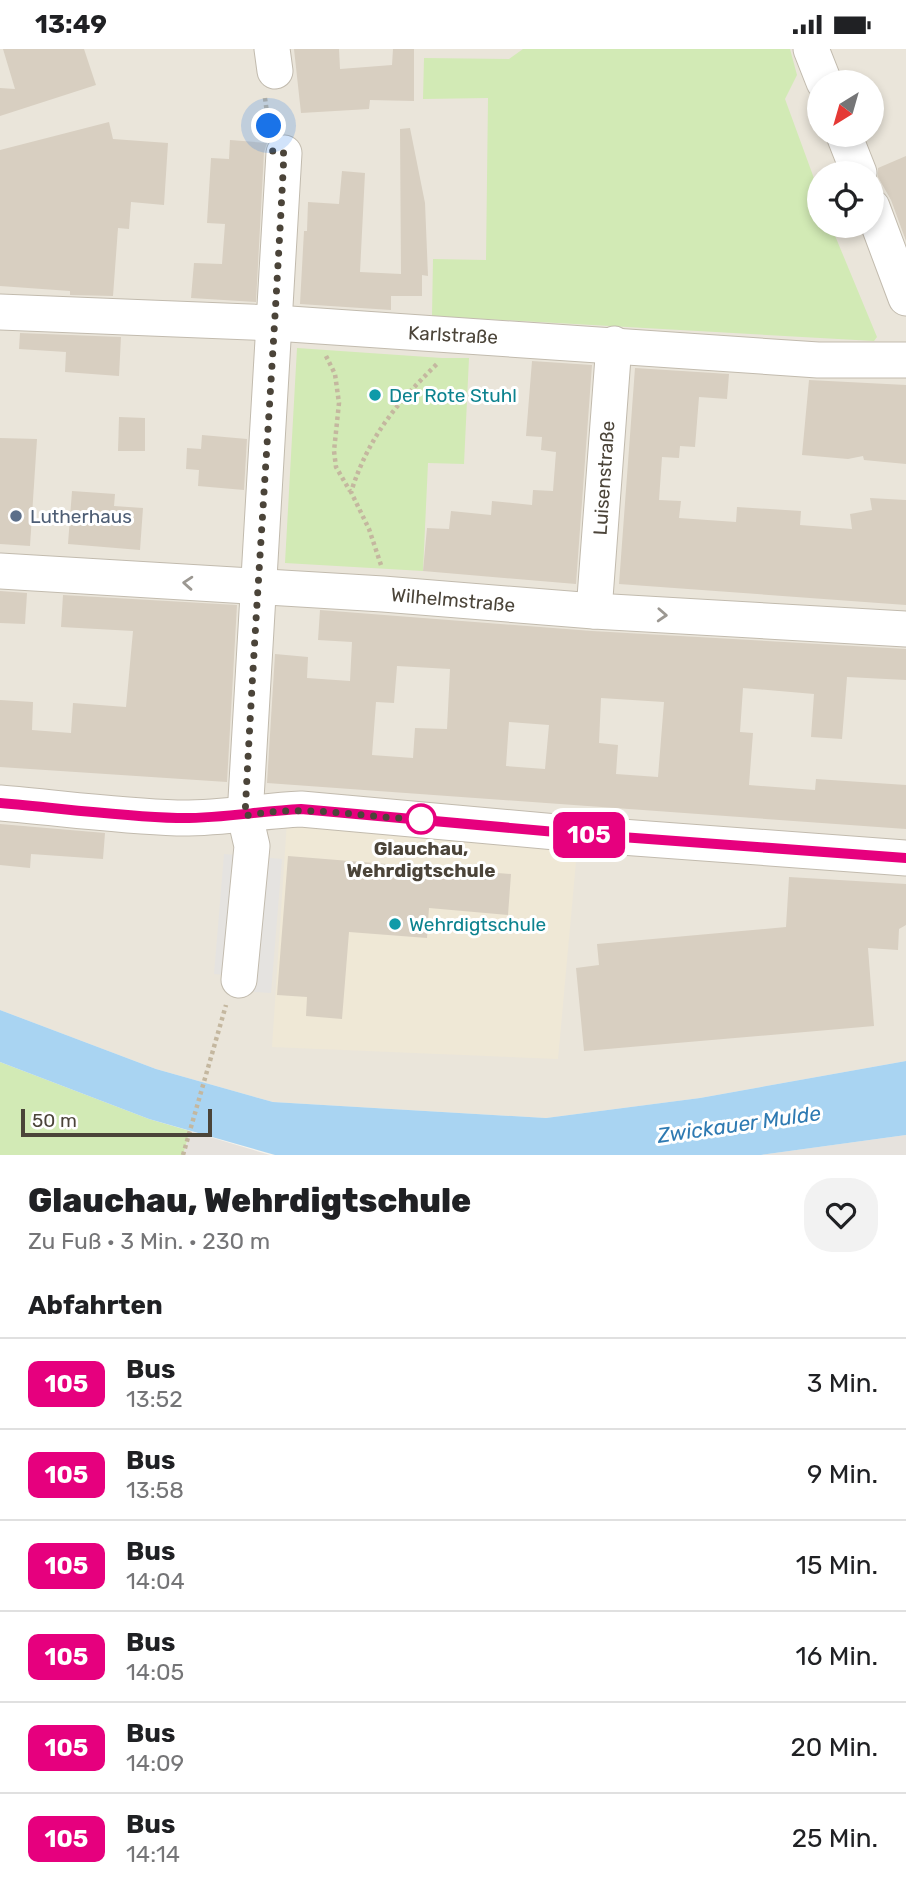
<!DOCTYPE html>
<html lang="de">
<head>
<meta charset="utf-8">
<style>
	body { margin:0; font-family:Rubik,sans-serif; background:#f2f2f2; color:#202124; height:100vh; display:flex; flex-direction:column; font-size:26px; white-space:nowrap }
	* { box-sizing:border-box; margin:0 }
	p { font-size:23px; color:#757577 }
	.icon { flex:none; width:38px; height:38px; fill:none; stroke:currentColor; stroke-width:2; stroke-linecap:round; stroke-linejoin:round }
	.map { position:relative; height:1106px; overflow:hidden }
	.sheet { display:flex; flex-direction:column; background:#fff; flex:1 }
	.sheet>* { flex:none }
	.badge { padding:0 14px; border-radius:10px; font-size:24px; line-height:46px }
	.needle { width:46px; rotate:217deg }
	.buttons { position:absolute; left:807px; top:21px; display:grid; gap:14px }
	.buttons a { display:grid; place-items:center; width:77px; height:77px; border-radius:50%; background:#fff; box-shadow:0 4px 10px #0003; font-size:35px }
	.scale { position:absolute; left:21px; bottom:18px; width:191px; box-sizing:border-box; padding-left:7px; border:4px solid #4b4439; border-top:0; font-size:19px; line-height:24px; white-space:nowrap; color:#4b4439; -webkit-text-stroke:5px #fff; paint-order:stroke }
	.you { position:absolute; width:35px; height:35px; margin:-18px; border:5px solid #fff; border-radius:50%; background:#1a73e8; box-shadow:0 0 0 10px #1a73e833 }
	.map>.badge { position:absolute; translate:-50% -50%; box-shadow:0 0 0 4px #fff }
	h2 { padding:0 28px; font-size:26px; line-height:63px }
	.round { display:grid; place-items:center; flex:none; width:74px; height:74px; border-radius:28px; background:#f2f2f2 }
	.summary { display:flex; align-items:center; justify-content:space-between; height:119px; padding:0 28px }
	h1 { font-size:33px; font-weight:800; line-height:52px }
	ul { padding:0; list-style:none }
	li { display:flex; align-items:center; gap:21px; height:91px; padding:0 28px; border-top:2px solid #e0e0e0 }
	li div { flex:1 }
	li b { display:block; font-size:26px }
	li em { font-style:normal }
	li .badge { min-width:77px; font-weight:700; text-align:center }
	.status { display:flex; justify-content:space-between; align-items:center; height:49px; padding:0 35px; background:#fff; direction:ltr }
	.status svg { height:19px; fill:currentColor }
	.map>svg:first-child { display:block }
	.residential { fill:#eae5da; fill-rule:evenodd }
	.industrial { fill:#e6e2dd }
	.education { fill:#efe8d6 }
	.green { fill:#d2eab5 }
	.parking { fill:#e5e3e0 }
	.water { fill:#a9d4f2 }
	.building { fill:#d8cfc1; fill-rule:evenodd }
	.lines { fill:none; stroke-linecap:round; stroke-linejoin:round }
	.minor-casing { stroke:#c2bbae; stroke-width:37 }
	.path { stroke:#c4b79f; stroke-width:4.5; stroke-dasharray:3.5 3.5; stroke-linecap:butt }
	.minor { stroke:#fff; stroke-width:35 }
	.oneway { stroke:#9c9892 }
	.line-casing { stroke:#fff; stroke-width:16 }
	.line { stroke:#e6007e; stroke-width:10 }
	.walk { stroke:#4b4439; stroke-width:7; stroke-dasharray:0 12.6 }
	.culture-dot { fill:#0f9aa8; stroke:#fff; stroke-width:2.5 }
	.service-dot { fill:#5c6f8a; stroke:#fff; stroke-width:2.5 }
	.stop-dot { fill:#fff; stroke:#e6007e; stroke-width:3.5 }
	.labels { text-anchor:middle; dominant-baseline:central; stroke-width:6; stroke-linejoin:round; paint-order:stroke }
	.street-label { font-size:19px; fill:#4b4439; stroke:#fff }
	.culture-label { font-size:19px; fill:#0d838f; stroke:#fff; text-anchor:start }
	.service-label { font-size:19px; fill:#4e5e75; stroke:#fff; text-anchor:start }
	.stop-label { font-size:19px; font-weight:bold; fill:#4b4439; stroke:#fff }
	.water-label { font-size:21px; font-style:italic; fill:#2e7ab2; stroke:#fff }
</style>
</head>
<body>
<div class="status"><b>13:49</b><svg viewBox="0 0 49 12"><path d="M0 12V9h3v3zM5 12V6h3v6zM10 12V3h3v9zM15 12V0h3v12zM26 1h20v11H26zM47 4h2v5h-2z"/></svg></div>
<div class="map">
<svg width="906" height="1106" viewBox="0 0 906 1106">
	<rect width="100%" height="100%" fill="#f6f3ec"/>
	<path class="residential" d="M0,0h906v1012l-206,37 -154,20 -273,-16 -117,-33 -156,-59zM819,33h53v53h-53zM819,124h53v53h-53z"/>
	<g class="industrial">
		<path d="M190,1082l80,24h5h-92z"/>
		<path d="M906,1086v20h-145z"/>
	</g>
	<path class="education" d="M287,772l291,19 -20,219 -286,-12z"/>
	<g class="green">
		<path d="M523,0h267l7,26 -12,24 34,93v34h12l46,111 -3,4 -442,-25 1,-57 53,1 2,-162 -65,1 1,-41 85,1z"/>
		<path d="M297,299l145,10h27l-5,106 -36,-1 -5,108 -138,-8z"/>
		<path d="M0,1013l149,57 41,12 -7,24h-183z"/>
	</g>
	<path class="parking" d="M224,805l58,5 -11,134 -31,-2 1,-15 -27,-2z"/>
	<path class="water" d="M0,961l156,59 117,33 273,16 154,-20 206,-37v74l-145,20h-486l-126,-36 -149,-57z"/>
	<g class="building">
		<path d="M3,0h81l12,36 -96,31v-28l15,1z"/>
		<path d="M294,0h45l1,20 52,-4 1,-16h21v52l-44,-1 -1,9 -68,4z"/>
		<path d="M109,73l4,17 55,4 -4,62 -33,-3 -2,27 -11,-1 -5,68 -43,-1v-4l-70,-5v-136z"/>
		<path d="M410,79l15,75 3,73 -6,-1v21h-31v14l-91,-6 4,-73h3l1,-29 31,2 3,-33 23,2 -5,99 41,2 -1,-145z"/>
		<path d="M230,91l37,3 -3,9 -8,150 -65,-4 3,-35 28,1 3,-40 -18,-1 4,-65 18,1z"/>
		<path d="M906,107v85l-15,-41 -13,-23v-9z"/>
		<path d="M20,284l101,4 -2,39 -54,-4 1,-20 -47,-3z"/>
		<path d="M532,312l60,4 -16,219 -153,-13 4,-43 22,1 2,-18 40,4 1,-14 40,4 1,-15 20,1 3,-39 -15,-2 1,-13 -16,-1z"/>
		<path d="M635,319l94,6 -2,25 -28,-2 -4,50 -15,-1 -1,12 -17,-1 -3,43 22,1 -2,17 57,4 1,-15 64,4 -1,14 52,4 -2,-15 22,-4 -2,-12 36,2v105l-287,-21z"/>
		<path d="M809,331l97,5v79l-42,-4 -1,-4 -15,3 -46,-4z"/>
		<path d="M119,368l26,1v33h-27z"/>
		<path d="M202,386l45,4 -3,51 -46,-4 1,-16 -13,-1 1,-21 14,1z"/>
		<path d="M0,389l37,1 -7,107 -30,-2z"/>
		<path d="M72,442l43,3 -1,12 29,2 -3,42 -72,-6z"/>
		<path d="M0,542l27,2 -2,31 -25,-1z"/>
		<path d="M63,546l174,10 -10,177 -227,-15v-67l33,2 -1,28 39,3 2,-30 53,4 7,-76 -72,-4z"/>
		<path d="M320,561l272,21 314,18v31l-59,-3 -5,62 -31,-2 3,-43 -71,-6 -3,44 13,1 -4,52 66,5 1,-11 90,6v44l-639,-46 8,-129 33,3 -1,21 43,3 2,-39 -34,-2zM397,617l53,3 -3,60 -32,-1 -2,30 -41,-3 4,-53 18,1zM601,649l63,4 -6,75 -42,-3 2,-29 -19,-2zM509,673l40,3 -4,44 -39,-3z"/>
		<path d="M0,775l105,9 -2,26 -72,-5 -1,14 -30,-3z"/>
		<path d="M288,807l223,18 -3,41 -79,-7 -2,30 -78,-6 -7,87 -36,-3 1,-19 -30,-2z"/>
		<path d="M789,828l117,7v41l-7,4 -1,21 -30,-2 6,78 -290,25 -8,-83 23,-3 -2,-21 189,-17z"/>
	</g>
	<g class="lines">
		<defs>
			<g id="minor">
				<path d="M272,0l3,22"/>
				<path d="M811,0l13,33"/>
				<path d="M844,86l15,38"/>
				<path d="M872,158l34,91"/>
				<path d="M0,263l275,11 543,37h88"/>
				<path d="M0,522l383,23 211,17 312,18"/>
				<path d="M594,562l20,-267"/>
				<path d="M0,754c59,5 118,13 177,15 42,1 82,-7 124,-9l266,24 339,25"/>
				<path d="M239,931l13,-134 -7,-30c11,-221 28,-442 39,-663"/>
			</g>
		</defs>
		<use href="#minor" class="minor-casing"/>
		<g class="path">
			<path d="M265,49l4,30"/>
			<path d="M326,307l9,18 4,29 -5,48 2,16 14,24"/>
			<path d="M381,516l-12,-36 -18,-37c18,-56 45,-88 86,-128"/>
			<path d="M183,1106l43,-150"/>
		</g>
		<use href="#minor" class="minor"/>
	</g>
	<defs><path id="oneway-chevron" d="M-2-3.5L2.5 0L-2 3.5" fill="none" stroke-width="1.6" stroke-linecap="round" stroke-linejoin="round" transform="scale(1.75)"/></defs>
	<g class="oneway">
		<use href="#oneway-chevron" transform="translate(188 534) rotate(-176)"/>
		<use href="#oneway-chevron" transform="translate(662 566) rotate(3)"/>
	</g>
	<g class="lines">
		<defs>
			<path id="line" d="M0,754c59,5 118,13 177,15 42,1 82,-7 124,-9l266,24 339,25"/>
		</defs>
		<use href="#line" class="line-casing"/>
		<use href="#line" class="line"/>
		<path class="walk" d="M269,77l4,27h11c-11,221 -28,442 -39,663 62,-13 115,2 176,3"/>
	</g>
	<g class="culture-dot">
		<circle cx="375" cy="346" r="7"/>
		<circle cx="395" cy="875" r="7"/>
	</g>
	<circle class="service-dot" cx="16" cy="467" r="7"/>
	<circle class="stop-dot" cx="421" cy="770" r="14"/>
	<g class="labels">
		<g class="street-label">
			<text transform="translate(453 286) rotate(3)">Karlstraße</text>
			<text transform="translate(604 429) rotate(-86)">Luisenstraße</text>
			<text transform="translate(453 551) rotate(5)">Wilhelmstraße</text>
		</g>
		<g class="culture-label">
			<text x="389" y="346">Der Rote Stuhl</text>
			<text x="409" y="875">Wehrdigtschule</text>
		</g>
		<g class="service-label">
			<text x="30" y="467">Lutherhaus</text>
		</g>
		<g class="stop-label">
			<text x="421" y="799">Glauchau,<tspan x="421" dy="22">Wehrdigtschule</tspan></text>
		</g>
		<g class="water-label">
			<text transform="translate(739 1075) rotate(-8)">Zwickauer Mulde</text>
		</g>
	</g>
</svg>
<div class="buttons">
<a><svg class="needle" viewBox="-14 -14 28 28"><path d="M0-13l5 13h-10z" fill="#e53935"/><path d="M0 13l5-13h-10z" fill="#757577"/></svg></a>
<a><svg class="icon" aria-label="locate" viewBox="0 0 24 24"><circle cx="12" cy="12" r="6"/><path d="M12 2v4M12 18v4M2 12h4M18 12h4"/></svg></a>
</div>
<div class="scale">50 m</div>
<div class="you" style="left:269px;top:77px"></div>
<b class="badge" style="left:589px;top:786px;background:#e6007e;color:#fff">105</b>
</div>
<section class="sheet">
<div class="summary"><div><h1>Glauchau, Wehrdigtschule</h1><p>Zu Fuß · 3 Min. · 230 m</p></div><a class="round"><svg class="icon" aria-label="heart" viewBox="0 0 24 24"><path d="M12 20l-8-8c-3-5 5-10 8-4 3-6 11-1 8 4z"/></svg></a></div>
<h2>Abfahrten</h2>
<ul>
<li><span class="badge" style="background:#e6007e;color:#fff">105</span><div><b>Bus</b><p>13:52</p></div><em>3 Min.</em></li>
<li><span class="badge" style="background:#e6007e;color:#fff">105</span><div><b>Bus</b><p>13:58</p></div><em>9 Min.</em></li>
<li><span class="badge" style="background:#e6007e;color:#fff">105</span><div><b>Bus</b><p>14:04</p></div><em>15 Min.</em></li>
<li><span class="badge" style="background:#e6007e;color:#fff">105</span><div><b>Bus</b><p>14:05</p></div><em>16 Min.</em></li>
<li><span class="badge" style="background:#e6007e;color:#fff">105</span><div><b>Bus</b><p>14:09</p></div><em>20 Min.</em></li>
<li><span class="badge" style="background:#e6007e;color:#fff">105</span><div><b>Bus</b><p>14:14</p></div><em>25 Min.</em></li>
</ul>
</section>
</body>
</html>
